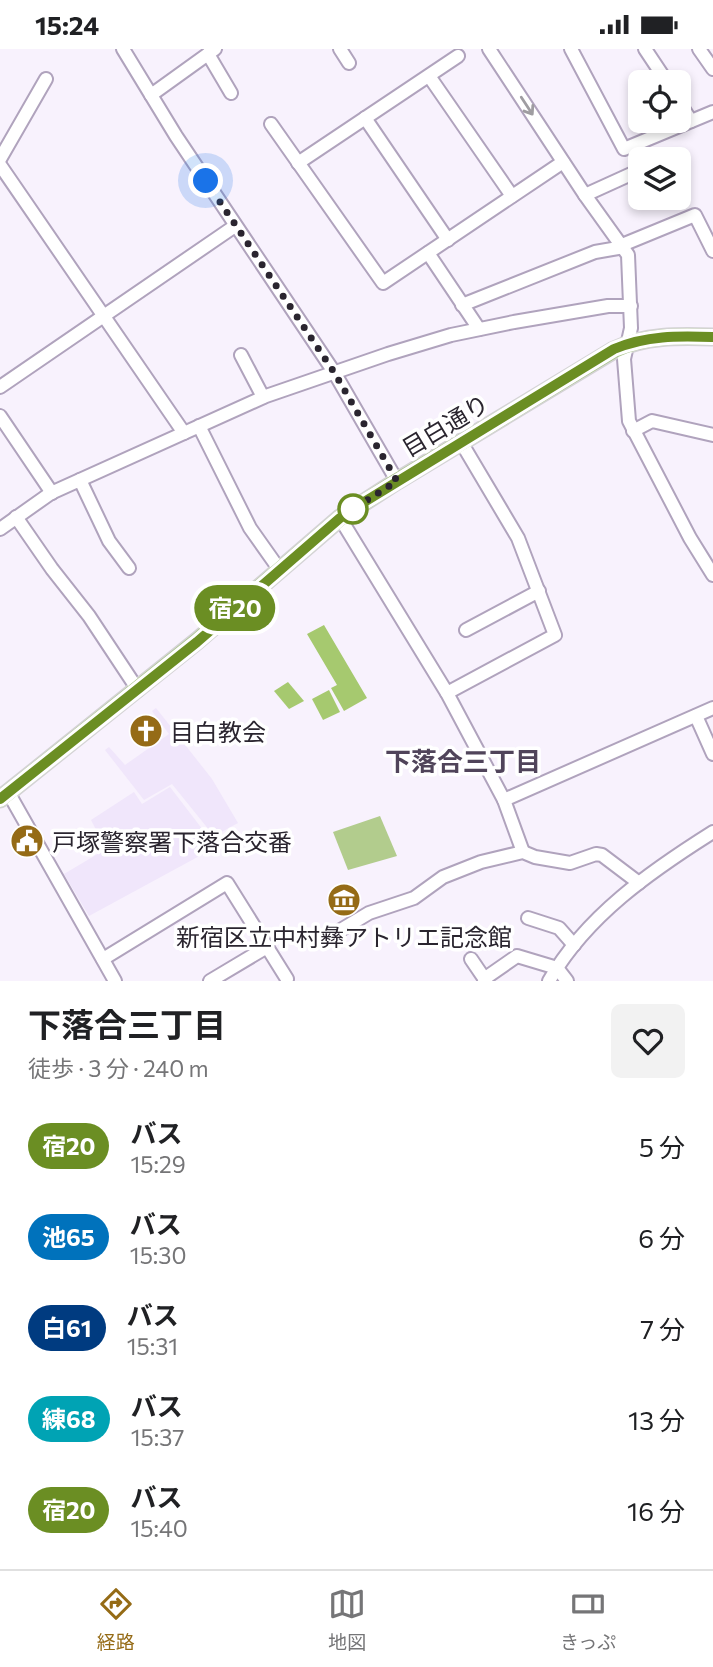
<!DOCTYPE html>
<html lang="ja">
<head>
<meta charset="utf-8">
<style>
	body { margin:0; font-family:Commissioner,"Noto Sans JP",sans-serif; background:#f2f2f2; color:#202124; height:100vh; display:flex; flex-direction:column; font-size:26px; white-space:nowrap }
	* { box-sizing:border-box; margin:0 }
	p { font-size:23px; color:#757577 }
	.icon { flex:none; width:38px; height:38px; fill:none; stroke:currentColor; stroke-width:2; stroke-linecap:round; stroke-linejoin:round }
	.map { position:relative; height:932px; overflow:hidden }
	.side { display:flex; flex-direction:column; background:#fff; flex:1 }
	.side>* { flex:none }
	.badge { padding:0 14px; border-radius:23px; font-size:24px; line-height:46px }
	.controls { position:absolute; left:628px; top:21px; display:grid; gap:14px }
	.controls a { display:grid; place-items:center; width:63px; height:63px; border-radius:10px; background:#fff; box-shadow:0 4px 10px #0003; font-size:35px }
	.you { position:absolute; width:35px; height:35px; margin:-18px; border:5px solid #fff; border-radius:50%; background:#1a73e8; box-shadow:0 0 0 10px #1a73e833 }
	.map>.badge { position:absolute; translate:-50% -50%; box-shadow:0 0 0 4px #fff }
	.round { display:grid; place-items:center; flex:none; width:74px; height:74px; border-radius:10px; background:#f2f2f2 }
	.headline { display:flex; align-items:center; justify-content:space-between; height:119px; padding:0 28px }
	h1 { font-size:33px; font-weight:700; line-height:52px }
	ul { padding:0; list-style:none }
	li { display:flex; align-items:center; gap:21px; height:91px; padding:0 28px }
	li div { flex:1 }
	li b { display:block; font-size:26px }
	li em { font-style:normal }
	li .badge { min-width:77px; font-weight:700; text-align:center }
	.status { display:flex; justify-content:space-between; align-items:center; height:49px; padding:0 35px; background:#fff; direction:ltr }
	.status svg { height:19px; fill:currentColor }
	.tab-bar { display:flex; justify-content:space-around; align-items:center; height:98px; border-top:2px solid #e0e0e0; background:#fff; font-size:19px; color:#757577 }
	.tab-bar a { display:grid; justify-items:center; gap:4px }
	.tab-bar .selected { color:#956b16 }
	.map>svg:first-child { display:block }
	.built { fill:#f0e6fb }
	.green { fill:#b2cc8d }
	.forest { fill:#a6c96f }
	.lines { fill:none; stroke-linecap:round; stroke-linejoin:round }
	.minor-casing { stroke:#b0a3bd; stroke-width:16 }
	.major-casing { stroke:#d4d3d5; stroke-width:19 }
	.minor { stroke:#fff; stroke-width:12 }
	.major { stroke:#a8c28a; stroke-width:16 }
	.oneway { stroke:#9f9da1 }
	.line-casing { stroke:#fff; stroke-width:16 }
	.line { stroke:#6b8e23; stroke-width:10 }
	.walk { stroke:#2a252f; stroke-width:7; stroke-dasharray:0 12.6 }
	.stop-dot { fill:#fff; stroke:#6b8e23; stroke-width:3.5 }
	.labels { text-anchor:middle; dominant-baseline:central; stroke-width:7; stroke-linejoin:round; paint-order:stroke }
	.street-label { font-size:24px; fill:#2a252f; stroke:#fff }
	.poi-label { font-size:24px; fill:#2a252f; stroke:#fff; text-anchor:start }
	.neighbourhood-label { font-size:26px; font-weight:bold; fill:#50445a; stroke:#fff }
</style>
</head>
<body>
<div class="status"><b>15:24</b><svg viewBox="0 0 49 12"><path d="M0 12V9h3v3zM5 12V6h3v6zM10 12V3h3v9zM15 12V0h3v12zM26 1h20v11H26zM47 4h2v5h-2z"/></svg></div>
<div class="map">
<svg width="713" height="932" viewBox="0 0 713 932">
	<rect width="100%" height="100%" fill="#f8f2fd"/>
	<g class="built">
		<path d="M156,659l56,71 26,44 -24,13 -42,-52 -28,16 -39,-50 4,-3 16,18 44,-31 -17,-23z"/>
		<path d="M170,738l46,60 -127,69 -25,-42 42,-25 -15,-29 43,-28 8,12z"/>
	</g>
	<path class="green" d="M380,767l17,40 -49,14 -15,-38z"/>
	<g class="forest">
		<path d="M324,576l43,73 -23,13 -13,-23 6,-3 -30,-51z"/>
		<path d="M288,633l16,19 -15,8 -15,-18z"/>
		<path d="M329,641l11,22 -17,8 -11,-21z"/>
	</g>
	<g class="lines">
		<defs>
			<g id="minor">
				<path d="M123,0l53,87 158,236 63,109"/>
				<path d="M340,0l9,14"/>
				<path d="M489,0l96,146 43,60 3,73 -7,31 5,62 61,117 23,37"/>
				<path d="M571,0l53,100 89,-37"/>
				<path d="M645,0l22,33"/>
				<path d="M699,0l14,20"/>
				<path d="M208,5l23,39"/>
				<path d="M429,27l83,120"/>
				<path d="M151,46l64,-46"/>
				<path d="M679,53l12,19"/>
				<path d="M365,69l83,122"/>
				<path d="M271,75l112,159 180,-121"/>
				<path d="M0,110l46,-80"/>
				<path d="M298,114l160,-107"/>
				<path d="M0,116l184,268"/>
				<path d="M585,146l55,-25"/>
				<path d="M622,196l73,-30 18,36"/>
				<path d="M428,204l51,76"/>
				<path d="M462,256l133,-53 29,-5"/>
				<path d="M241,306l22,42"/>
				<path d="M0,338l235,-161"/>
				<path d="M0,367l52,77"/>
				<path d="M199,377l51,102 29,41"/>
				<path d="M633,382l19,-10 61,14"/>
				<path d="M80,431l29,61 20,27"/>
				<path d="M16,468l36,52 37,47 49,74"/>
				<path d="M340,469l107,175 57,107 19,52"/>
				<path d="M0,480l51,-36 215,-97 122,-42 63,-19 63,-13 94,-16h23"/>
				<path d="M466,581l73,-39"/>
				<path d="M447,644l108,-58 -37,-97 -57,-96"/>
				<path d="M696,667l17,38"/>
				<path d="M8,743l107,189"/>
				<path d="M504,751l209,-92"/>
				<path d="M528,869l31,10 15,17"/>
				<path d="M339,882l30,-18 45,-15 29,-21 38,-15 42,-10 12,5 35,6 26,-9 6,1 37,28"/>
				<path d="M103,910l124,-76 60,96"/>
				<path d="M471,910l15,22"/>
				<path d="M484,930l33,-23 40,12 10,13"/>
				<path d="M210,932l57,-34"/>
				<path d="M549,932c37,-65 102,-110 164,-149"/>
			</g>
			<path id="major" d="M0,750l197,-158 143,-123 57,-37 217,-131c32,-15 64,-14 99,-13"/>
		</defs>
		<use href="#minor" class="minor-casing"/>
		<use href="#major" class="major-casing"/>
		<use href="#minor" class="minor"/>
		<use href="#major" class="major"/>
	</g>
	<defs><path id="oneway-shaft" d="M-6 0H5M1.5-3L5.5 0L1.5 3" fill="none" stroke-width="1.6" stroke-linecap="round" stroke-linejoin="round" transform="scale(1.75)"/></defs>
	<use class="oneway" href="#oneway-shaft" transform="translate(527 57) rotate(57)"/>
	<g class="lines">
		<defs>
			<path id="line" d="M0,750l197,-157 143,-124 16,-11 258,-158c33,-14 64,-13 99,-12"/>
		</defs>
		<use href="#line" class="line-casing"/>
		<use href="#line" class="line"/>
		<path class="walk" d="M206,132l128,191 63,109 -44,28"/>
	</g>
	<defs>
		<symbol id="church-disc" viewBox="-11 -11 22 22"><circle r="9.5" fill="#956b16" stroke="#fff"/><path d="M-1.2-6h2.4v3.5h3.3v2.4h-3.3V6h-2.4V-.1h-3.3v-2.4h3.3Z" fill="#fff"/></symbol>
		<symbol id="civic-disc" viewBox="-11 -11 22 22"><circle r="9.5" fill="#956b16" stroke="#fff"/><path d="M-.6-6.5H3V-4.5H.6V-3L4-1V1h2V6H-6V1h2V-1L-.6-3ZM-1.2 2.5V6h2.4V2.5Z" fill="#fff"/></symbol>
		<symbol id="museum-disc" viewBox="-11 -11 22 22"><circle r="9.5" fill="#956b16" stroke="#fff"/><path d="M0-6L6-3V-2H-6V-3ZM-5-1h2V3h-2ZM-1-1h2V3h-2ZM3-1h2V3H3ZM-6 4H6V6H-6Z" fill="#fff"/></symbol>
	</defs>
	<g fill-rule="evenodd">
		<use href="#church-disc" x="127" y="663" width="38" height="38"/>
		<use href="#civic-disc" x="8" y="773" width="38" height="38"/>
		<use href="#museum-disc" x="325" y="832" width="38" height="38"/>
	</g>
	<circle class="stop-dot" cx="353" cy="460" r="14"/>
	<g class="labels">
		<g class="street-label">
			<text transform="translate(445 376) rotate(-31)">目白通り</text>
		</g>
		<g class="poi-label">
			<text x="170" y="682">目白教会</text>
			<text x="52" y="792">戸塚警察署下落合交番</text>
			<text x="344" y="887" text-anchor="middle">新宿区立中村彝アトリエ記念館</text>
		</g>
		<g class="neighbourhood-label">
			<text x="463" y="711">下落合三丁目</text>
		</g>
	</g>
</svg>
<div class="controls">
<a><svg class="icon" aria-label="locate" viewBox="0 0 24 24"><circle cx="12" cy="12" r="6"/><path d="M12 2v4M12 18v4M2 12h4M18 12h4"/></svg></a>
<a><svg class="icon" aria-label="layers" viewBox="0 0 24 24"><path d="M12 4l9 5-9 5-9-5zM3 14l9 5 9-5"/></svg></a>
</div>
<div class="you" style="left:206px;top:132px"></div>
<b class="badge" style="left:235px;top:559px;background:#6b8e23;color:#fff">宿20</b>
</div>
<section class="side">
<div class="headline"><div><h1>下落合三丁目</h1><p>徒歩 · 3 分 · 240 m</p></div><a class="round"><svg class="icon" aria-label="heart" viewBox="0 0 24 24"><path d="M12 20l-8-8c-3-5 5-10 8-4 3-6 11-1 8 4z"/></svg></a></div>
<ul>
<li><span class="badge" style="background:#6b8e23;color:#fff">宿20</span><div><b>バス</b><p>15:29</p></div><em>5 分</em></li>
<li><span class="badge" style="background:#0072bc;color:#fff">池65</span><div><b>バス</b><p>15:30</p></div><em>6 分</em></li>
<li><span class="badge" style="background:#003b80;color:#fff">白61</span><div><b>バス</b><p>15:31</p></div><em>7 分</em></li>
<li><span class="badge" style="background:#00a3b4;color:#fff">練68</span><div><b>バス</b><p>15:37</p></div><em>13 分</em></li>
<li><span class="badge" style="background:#6b8e23;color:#fff">宿20</span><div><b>バス</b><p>15:40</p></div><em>16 分</em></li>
</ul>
</section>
<nav class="tab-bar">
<a class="selected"><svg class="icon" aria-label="directions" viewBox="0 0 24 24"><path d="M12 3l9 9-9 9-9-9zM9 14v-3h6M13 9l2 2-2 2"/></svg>経路</a>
<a><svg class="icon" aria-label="map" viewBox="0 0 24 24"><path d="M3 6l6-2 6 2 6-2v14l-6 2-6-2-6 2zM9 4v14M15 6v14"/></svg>地図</a>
<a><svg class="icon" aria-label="tickets" viewBox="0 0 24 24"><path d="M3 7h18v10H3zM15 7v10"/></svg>きっぷ</a>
</nav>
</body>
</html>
